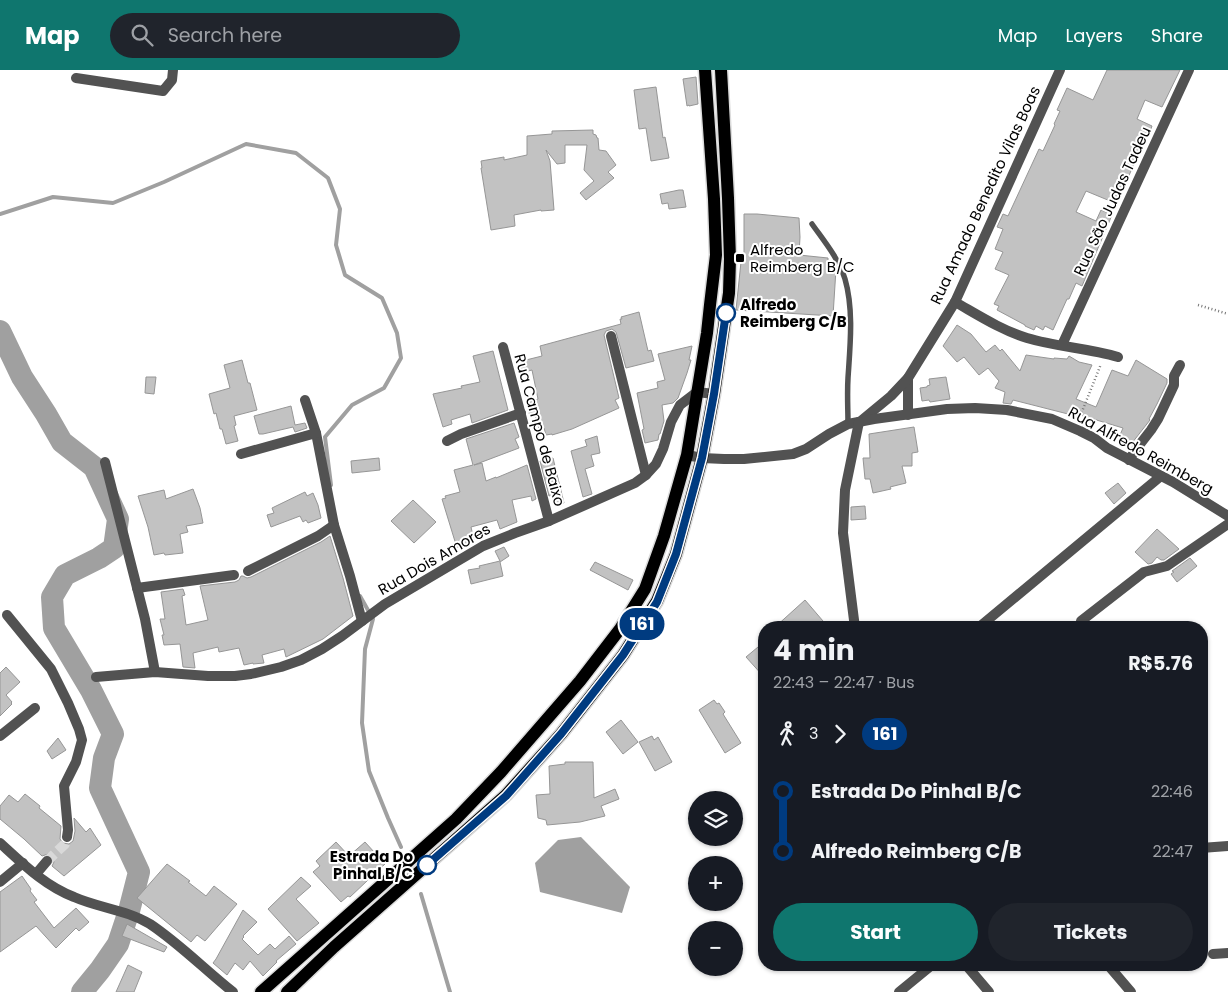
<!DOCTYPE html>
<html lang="en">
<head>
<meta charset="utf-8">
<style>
	body { margin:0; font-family:Poppins,sans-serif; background:#20242c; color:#f1f3f6; height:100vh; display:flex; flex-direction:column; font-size:19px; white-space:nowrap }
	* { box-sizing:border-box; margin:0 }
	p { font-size:16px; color:#9ea1a6 }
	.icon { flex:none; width:28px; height:28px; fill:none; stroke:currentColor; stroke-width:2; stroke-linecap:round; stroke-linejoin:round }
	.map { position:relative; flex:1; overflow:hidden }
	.side { position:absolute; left:758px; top:551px; width:450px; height:350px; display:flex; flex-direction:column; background:#171b24; border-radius:20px; box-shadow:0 1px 4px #0004 }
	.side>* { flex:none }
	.badge { padding:0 10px; border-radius:16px; font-size:18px; line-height:32px }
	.tools { position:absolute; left:688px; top:721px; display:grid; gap:10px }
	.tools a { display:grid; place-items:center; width:55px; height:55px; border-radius:50%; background:#171b24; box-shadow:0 1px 4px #0004; font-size:25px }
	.map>.badge { position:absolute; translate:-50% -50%; box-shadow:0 0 0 2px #fff }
	.legs { display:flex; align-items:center; gap:8px; height:55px; padding:0 15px; font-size:16px }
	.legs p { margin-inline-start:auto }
	.overview { display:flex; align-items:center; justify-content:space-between; height:85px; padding:0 15px }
	h1 { font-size:28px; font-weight:700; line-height:38px }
	.action { display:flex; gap:10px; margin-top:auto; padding:10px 15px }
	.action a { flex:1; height:58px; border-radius:30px; background:#0f766e; color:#fff; font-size:20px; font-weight:700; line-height:58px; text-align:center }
	.action a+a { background:#20242c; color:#f1f3f6 }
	ul { padding:0 15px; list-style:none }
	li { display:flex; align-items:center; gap:18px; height:60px; font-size:19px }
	li i { display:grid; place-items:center; width:8px; height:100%; margin:0 6px; background:currentColor }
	li i::after { content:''; width:12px; height:12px; margin:-6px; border:4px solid; border-radius:50%; background:#171b24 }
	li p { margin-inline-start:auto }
	li:first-child i { background:linear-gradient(#0000 50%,currentColor 0) }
	li:last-child i { background:linear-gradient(currentColor 50%,#0000 0) }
	header { display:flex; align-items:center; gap:30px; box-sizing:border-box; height:70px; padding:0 25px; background:#0f766e; color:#fff }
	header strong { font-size:24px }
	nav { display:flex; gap:28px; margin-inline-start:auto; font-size:18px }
	.search { width:350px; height:45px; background:#20242c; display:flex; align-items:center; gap:12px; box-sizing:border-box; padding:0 18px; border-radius:28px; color:#9ea1a6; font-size:19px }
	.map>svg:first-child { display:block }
	.water { fill:#a0a0a0 }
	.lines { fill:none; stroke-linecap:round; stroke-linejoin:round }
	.stream { stroke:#a0a0a0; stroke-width:4 }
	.river { stroke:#a0a0a0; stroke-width:22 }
	.building { fill:#c2c2c2; stroke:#969696 }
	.minor-tunnel { stroke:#d9d9d9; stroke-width:10; stroke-dasharray:10 5; stroke-linecap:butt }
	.primary-casing { stroke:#dbdbdb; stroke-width:15 }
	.path { stroke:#747474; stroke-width:2.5; stroke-dasharray:1 2.5; stroke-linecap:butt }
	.service { stroke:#525252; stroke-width:5.5 }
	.minor { stroke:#525252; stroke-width:10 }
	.primary { stroke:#000; stroke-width:12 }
	.line-1-casing { stroke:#fff; stroke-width:11 }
	.line-1 { stroke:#003b80; stroke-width:8 }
	.poi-dot { fill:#000; stroke:#fff; stroke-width:2 }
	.stop-1-dot { fill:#fff; stroke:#003b80; stroke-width:2.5 }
	.labels { text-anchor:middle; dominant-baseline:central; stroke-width:4; stroke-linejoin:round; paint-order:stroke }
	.street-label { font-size:15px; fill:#000; stroke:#fff }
	.poi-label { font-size:15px; fill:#000; stroke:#fff; text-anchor:start }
	.stop-label { font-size:15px; font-weight:bold; fill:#000; stroke:#fff; text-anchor:start }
</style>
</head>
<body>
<header>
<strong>Map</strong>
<div class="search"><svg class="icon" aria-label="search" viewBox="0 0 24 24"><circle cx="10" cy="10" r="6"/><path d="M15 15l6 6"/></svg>Search here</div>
<nav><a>Map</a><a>Layers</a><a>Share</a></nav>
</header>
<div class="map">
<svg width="1228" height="922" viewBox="0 0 1228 922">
	<rect width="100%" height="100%" fill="#fff"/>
	<path class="water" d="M581,767l49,50 -8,26 -82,-21 -5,-29 23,-23z"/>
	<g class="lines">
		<g class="stream">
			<path d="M0,144l53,-17 60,6 51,-21 82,-38 50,9 32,25 12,31 -4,36 9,30 37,23 15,35 4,25 -17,30 -32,17 -27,32 6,48"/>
			<path d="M360,526l13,23 -8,30 -3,74 7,48 19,47 13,29"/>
			<path d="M421,824l29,98"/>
		</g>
		<path class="river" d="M0,261l22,46 24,37 16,28 32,25 24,52 -4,29 -15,10 -34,17 -13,22 2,31 37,62 22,44 -9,24 -4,30 39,84 -10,39 -11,33 -18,26 -18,22"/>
	</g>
	<g class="building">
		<path d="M1107,0h73l-18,37 -17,-7 -8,19 15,7 -4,11 -2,-1 -25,58 -2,-1 -4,10 -29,-12 -10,21 20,9 5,-11 11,5 -30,71 -6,-3 -7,16h-2l-14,31 -8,-4 -2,4 -7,-4 -2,4 -9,-4v-1l-28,-15 2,-4 -5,-2 15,-29 -14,-6 8,-17 -8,-3 8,-20 -6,-2 6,-13 5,2 31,-67 4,2 12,-26 -1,-1 6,-13 -3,-1 10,-22 26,12z"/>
		<path d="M696,7l2,27 -9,2v-1l-2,1 -4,-27z"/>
		<path d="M656,17l7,51 2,-1 4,21 -18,3 -5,-33 -7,1 -5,-39z"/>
		<path d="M593,60v4l3,1 1,3h1l1,12 7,1 10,14 -8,7 6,6 -28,22 -6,-7 14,-12 -10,-11 3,-25h-22v18l-8,1 -11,-14 4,11 4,49 -13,1v-1l-27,5 1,11 -24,4 -10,-62h1l-1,-7 23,-4v3l23,-5v-19l25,-2v-3z"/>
		<path d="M679,120h4l3,17 -17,2 -1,-6 -6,1 -2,-10z"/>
		<path d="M744,144h13l42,4 1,19 -1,18 29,3v8l7,1 1,2 -3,47 -97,-6 5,-48h3z"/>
		<path d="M639,242l9,39 3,-1 3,11 -28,7 -10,-36 -4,-3 -6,2 -2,4 15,63 -4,2 4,8 -47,21 -20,6v-1l-6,1 -2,-7 -5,1 -4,-14 -5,2 -3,-14 11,-4 -6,-29 -12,3 -2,-11 24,-6 -2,-10 81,-22 -1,-5h2l-1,-2z"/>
		<path d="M957,255l14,9 15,18 9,-7 5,6 2,-2 18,22 6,-16 28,4v-1l13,1 2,-3 10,6 13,3 -16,34 20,8 16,-37 16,6 8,-16 31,19v4l-10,21 -8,15 1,1 -18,23 -12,-8 3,-7 -53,-16 -2,2 -55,-14 -2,4 -8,-1 2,-11 -10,-4 4,-7 -11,-13 -9,7 -15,-18 -7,5 -14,-16z"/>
		<path d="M692,276l-3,14h2l-4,13 -9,25 -5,5 -11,2 2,16 -4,13h-1l-1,6 -13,3 -3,-13 2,-1 -7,-36 21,-5 -1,-6 8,-2 -7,-26z"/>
		<path d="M493,281l15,59 -36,13 -2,-9 -19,6 1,4 -9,3 -10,-33 29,-6 -1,-2 19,-4 -7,-26z"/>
		<path d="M242,290l6,23h2l7,27 -23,6 2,9 -2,1 4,15 -12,3 -4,-15h-2l-4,-16 -2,1 -5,-20 21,-6 -6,-23z"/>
		<path d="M146,307h10l-2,17 -9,-1z"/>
		<path d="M946,307l4,22 -20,3 -1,-2 -7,1 -2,-13 7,-1v-1l3,-1 -1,-6z"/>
		<path d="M291,336l4,19 10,-2 2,5 -12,4 -2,-5 -30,7h-4l-5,-18z"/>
		<path d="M514,353l5,14 -4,2 4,9 -45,17 8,-2 4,18 10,-4v1l31,-13 9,34 -4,2 -1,-5 -19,4 5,22 -17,7 -3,-9 -26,7 3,13 -17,8 -15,-49 4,-1 -1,-2 15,-4 -6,-22 19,-5 -7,-26z"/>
		<path d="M914,357l4,25 -6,1v13h-10l4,17 -16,4 1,2 -18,4 -3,-14h-5l-2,-21h7l-1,-24z"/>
		<path d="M597,366l3,17 -9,2 3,11 -9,3 7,25 -9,3 -12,-46 16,-5 -2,-6z"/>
		<path d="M379,388l1,12 -28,3 -1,-12z"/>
		<path d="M553,388l11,45 -9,2 -3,-10 -3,1 -9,-35z"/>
		<path d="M1118,413l8,10 -12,11 -9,-11z"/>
		<path d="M193,419l7,19 3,15 -17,3 2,6 -8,2 3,19 -18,2 -1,-2 -10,2 -6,-28 -10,-31 26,-6 2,9z"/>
		<path d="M305,422l2,4 6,-3 5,12 3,13 -13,5 -2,-3 -3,2 -3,-6 -29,11 -4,-12 7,-2 -2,-5z"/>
		<path d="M413,430l23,22 -22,21 -23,-22z"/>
		<path d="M865,436l1,13 -15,1v-13z"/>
		<path d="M1157,459l22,20 -15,11h-3l-4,-3 -5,6 -4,1 -13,-12z"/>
		<path d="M330,466l13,42 10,38 -30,23 -37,18 -2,-8 -22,6 2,8 -11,1v-1l-9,2 -5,-17 -20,4 -1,-5 -25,6 2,15 -12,-1 -3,-23 -16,1 -2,-10h2l-4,-16h5l-4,-27 22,-3 2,6 -3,1 4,29 22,-5 -8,-34 35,-4 4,-2 2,-4h2l4,2 4,-1 70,-35z"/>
		<path d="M504,477l5,9 -9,6 3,14 -32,8 -3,-14 12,-2 -1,-2 21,-5 -5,-10z"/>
		<path d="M1190,488l7,8 -20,16 -6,-8 3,-2 -2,-1z"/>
		<path d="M595,492l38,18 -5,10 -38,-20z"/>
		<path d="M805,530l24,28h-55z"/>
		<path d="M764,572v35l-18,-20z"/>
		<path d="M6,597l14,15 -14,13 6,7 -1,1 1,1 -12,12v-43z"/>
		<path d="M714,630l3,4 2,-1 6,9 -2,2 18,29 -16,10 -26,-43z"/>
		<path d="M621,650l17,22 -15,12 -17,-22z"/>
		<path d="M652,666l2,4 4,-3 14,25 -17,9 -16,-29z"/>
		<path d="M58,668l8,12 -14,9 -5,-8z"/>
		<path d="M565,692h28l1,36 21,-9 4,10 -18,7 4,10 -25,6 -33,3 -1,-5 -8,-2 -2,-23 14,-1 -1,-28 16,-2z"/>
		<path d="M25,724l15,12 -1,2 22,18 -1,13 3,4 6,1 4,-3 2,-10 -1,-13 12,14 4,-4 11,17 -37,31 -12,-10 2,-4 -2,-6 -4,-2 -6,2 -18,-17 -24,-20v-13l9,-11 9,7z"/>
		<path d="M336,772l13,14 16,-14 20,22 -35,33 -2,-1 -7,6 -28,-30 7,-6 -4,-5z"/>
		<path d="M167,794l23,17 -2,1 18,14 8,-10 23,18 -32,37 -8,-6 -6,7 -54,-44z"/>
		<path d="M22,806l9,13 -1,2 7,9 -3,2 20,26 22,-20 13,14 -10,9 -3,-3 -20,20 -20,-22 -36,26v-60z"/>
		<path d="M301,807l10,9 -15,13 23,24 -22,18 -29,-32z"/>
		<path d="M243,840l14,12 -14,14 1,1 -2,2 16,16 12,-11 5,5 14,-13 7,8 -20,17 1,1 -14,14 -13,-15 -7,9 -8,-7 -8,12 -14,-12 3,-4z"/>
		<path d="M127,854l40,23 -3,5 -42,-16z"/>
		<path d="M128,895l14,7 -8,20h-18z"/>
	</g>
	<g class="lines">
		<path class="minor-tunnel" d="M47,791l18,-17 2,-7"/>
		<defs>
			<g id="primary">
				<path d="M261,922l195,-173 45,-47 79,-91 40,-52 25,-40 19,-53 23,-81 20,-122 3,-28 6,-50 -2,-56 -9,-129"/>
				<path d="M287,922l47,-45 172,-152 55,-61 62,-79 34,-54 19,-47 26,-96 12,-64 15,-101 1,-34 -2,-61 -7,-128"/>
			</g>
		</defs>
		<use href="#primary" class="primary-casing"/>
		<g class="path">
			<path d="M1198,235l30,9"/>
			<path d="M1085,352l-4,-8 20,-50"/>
		</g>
		<path class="service" d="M812,154c12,17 27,35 33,55 9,31 5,68 3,99 -1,16 0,31 0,46"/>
		<g class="minor">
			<path d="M76,8l87,13 9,-11 1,-10"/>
			<path d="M955,232c23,13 46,28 72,36 30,9 61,10 91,19"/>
			<path d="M611,266l35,139"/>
			<path d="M1062,275l127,-275"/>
			<path d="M503,277l46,174"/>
			<path d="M908,308v37"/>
			<path d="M305,330l11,33 18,92 16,51 12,45"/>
			<path d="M862,350l29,-24 17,-18 47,-76 105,-232"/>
			<path d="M447,371l14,-7 60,-21"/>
			<path d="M241,384l75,-21"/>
			<path d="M687,385l15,3 22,1h20l49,-5 13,-5 23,-15 19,-10 26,-5 73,-10 28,-1 32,2 45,9 28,12 14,7 13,10 66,34 55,34"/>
			<path d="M1129,390l8,-12 14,-18 7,-11 16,-34v-9l6,-11"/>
			<path d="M105,392l40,157 10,53"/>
			<path d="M248,501l70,-35 16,-11"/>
			<path d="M137,518l97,-13"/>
			<path d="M7,545l44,54 17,34 11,26 3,11 -6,22 -12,24 4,44 -1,7"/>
			<path d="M1081,551l63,-49 23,-6 61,-42"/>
			<path d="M855,558l-12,-95 2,-43 14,-68"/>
			<path d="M978,558l183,-152"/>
			<path d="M96,607l59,-5 53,4h27l16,-2 30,-7 20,-7 21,-11 20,-13 43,-32 98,-58 32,-13 34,-12 86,-38 11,-8 10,-11 7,-15 8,-27 9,-17 17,-13 17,2"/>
			<path d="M0,666l35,-28"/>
			<path d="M0,773c23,21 45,43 74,54 25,11 53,13 76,27 30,20 55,46 83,68"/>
			<path d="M1201,778l27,-2"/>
			<path d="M36,804l11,-13"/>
			<path d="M0,812l23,-19"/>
			<path d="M1213,884l15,-1"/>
			<path d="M966,895l23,27"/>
			<path d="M1108,895l23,27"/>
			<path d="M899,922l33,-27"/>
		</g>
		<use href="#primary" class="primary"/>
	</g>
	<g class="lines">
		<defs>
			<path id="line-1" d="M427,795l79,-69 55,-62 62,-79 34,-53 19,-48 26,-96 12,-64 12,-81"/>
		</defs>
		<use href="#line-1" class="line-1-casing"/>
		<use href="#line-1" class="line-1"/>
	</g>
	<rect class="poi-dot" x="735" y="183" width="10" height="10" rx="2.5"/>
	<g class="stop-1-dot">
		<circle cx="726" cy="243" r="9"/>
		<circle cx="427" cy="795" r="9"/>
	</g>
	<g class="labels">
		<g class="street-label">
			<text transform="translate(985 125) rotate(-65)">Rua Amado Benedito Vilas Boas</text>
			<text transform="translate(1112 131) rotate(-65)">Rua São Judas Tadeu</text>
			<text transform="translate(540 360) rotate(75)">Rua Campo de Baixo</text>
			<text transform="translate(1141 380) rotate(29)">Rua Alfredo Reimberg</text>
			<text transform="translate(434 489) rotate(-30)">Rua Dois Amores</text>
		</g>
		<g class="poi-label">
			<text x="750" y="179">Alfredo<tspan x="750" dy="17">Reimberg B/C</tspan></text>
		</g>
		<g class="stop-label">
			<text x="740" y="234">Alfredo<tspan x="740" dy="17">Reimberg C/B</tspan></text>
			<text x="413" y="786" text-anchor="end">Estrada Do<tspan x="413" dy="17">Pinhal B/C</tspan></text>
		</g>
	</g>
</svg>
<div class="tools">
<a><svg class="icon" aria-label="layers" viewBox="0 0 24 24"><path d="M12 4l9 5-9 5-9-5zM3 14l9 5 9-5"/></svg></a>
<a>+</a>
<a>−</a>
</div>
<b class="badge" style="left:642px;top:554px;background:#003b80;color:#fff">161</b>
<section class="side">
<div class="overview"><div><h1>4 min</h1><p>22:43 – 22:47 · Bus</p></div><b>R$5.76</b></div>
<div class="legs"><svg class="icon" aria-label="walk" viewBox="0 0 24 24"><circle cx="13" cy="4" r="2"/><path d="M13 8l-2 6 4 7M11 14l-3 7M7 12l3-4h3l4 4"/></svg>3<svg class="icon" aria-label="forward" viewBox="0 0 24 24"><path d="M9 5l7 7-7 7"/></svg><b class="badge" style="background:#003b80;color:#fff">161</b></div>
<ul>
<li><i style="color:#003b80"></i><b>Estrada Do Pinhal B/C</b><p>22:46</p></li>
<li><i style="color:#003b80"></i><b>Alfredo Reimberg C/B</b><p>22:47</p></li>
</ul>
<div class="action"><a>Start</a><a>Tickets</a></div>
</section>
</div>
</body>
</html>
